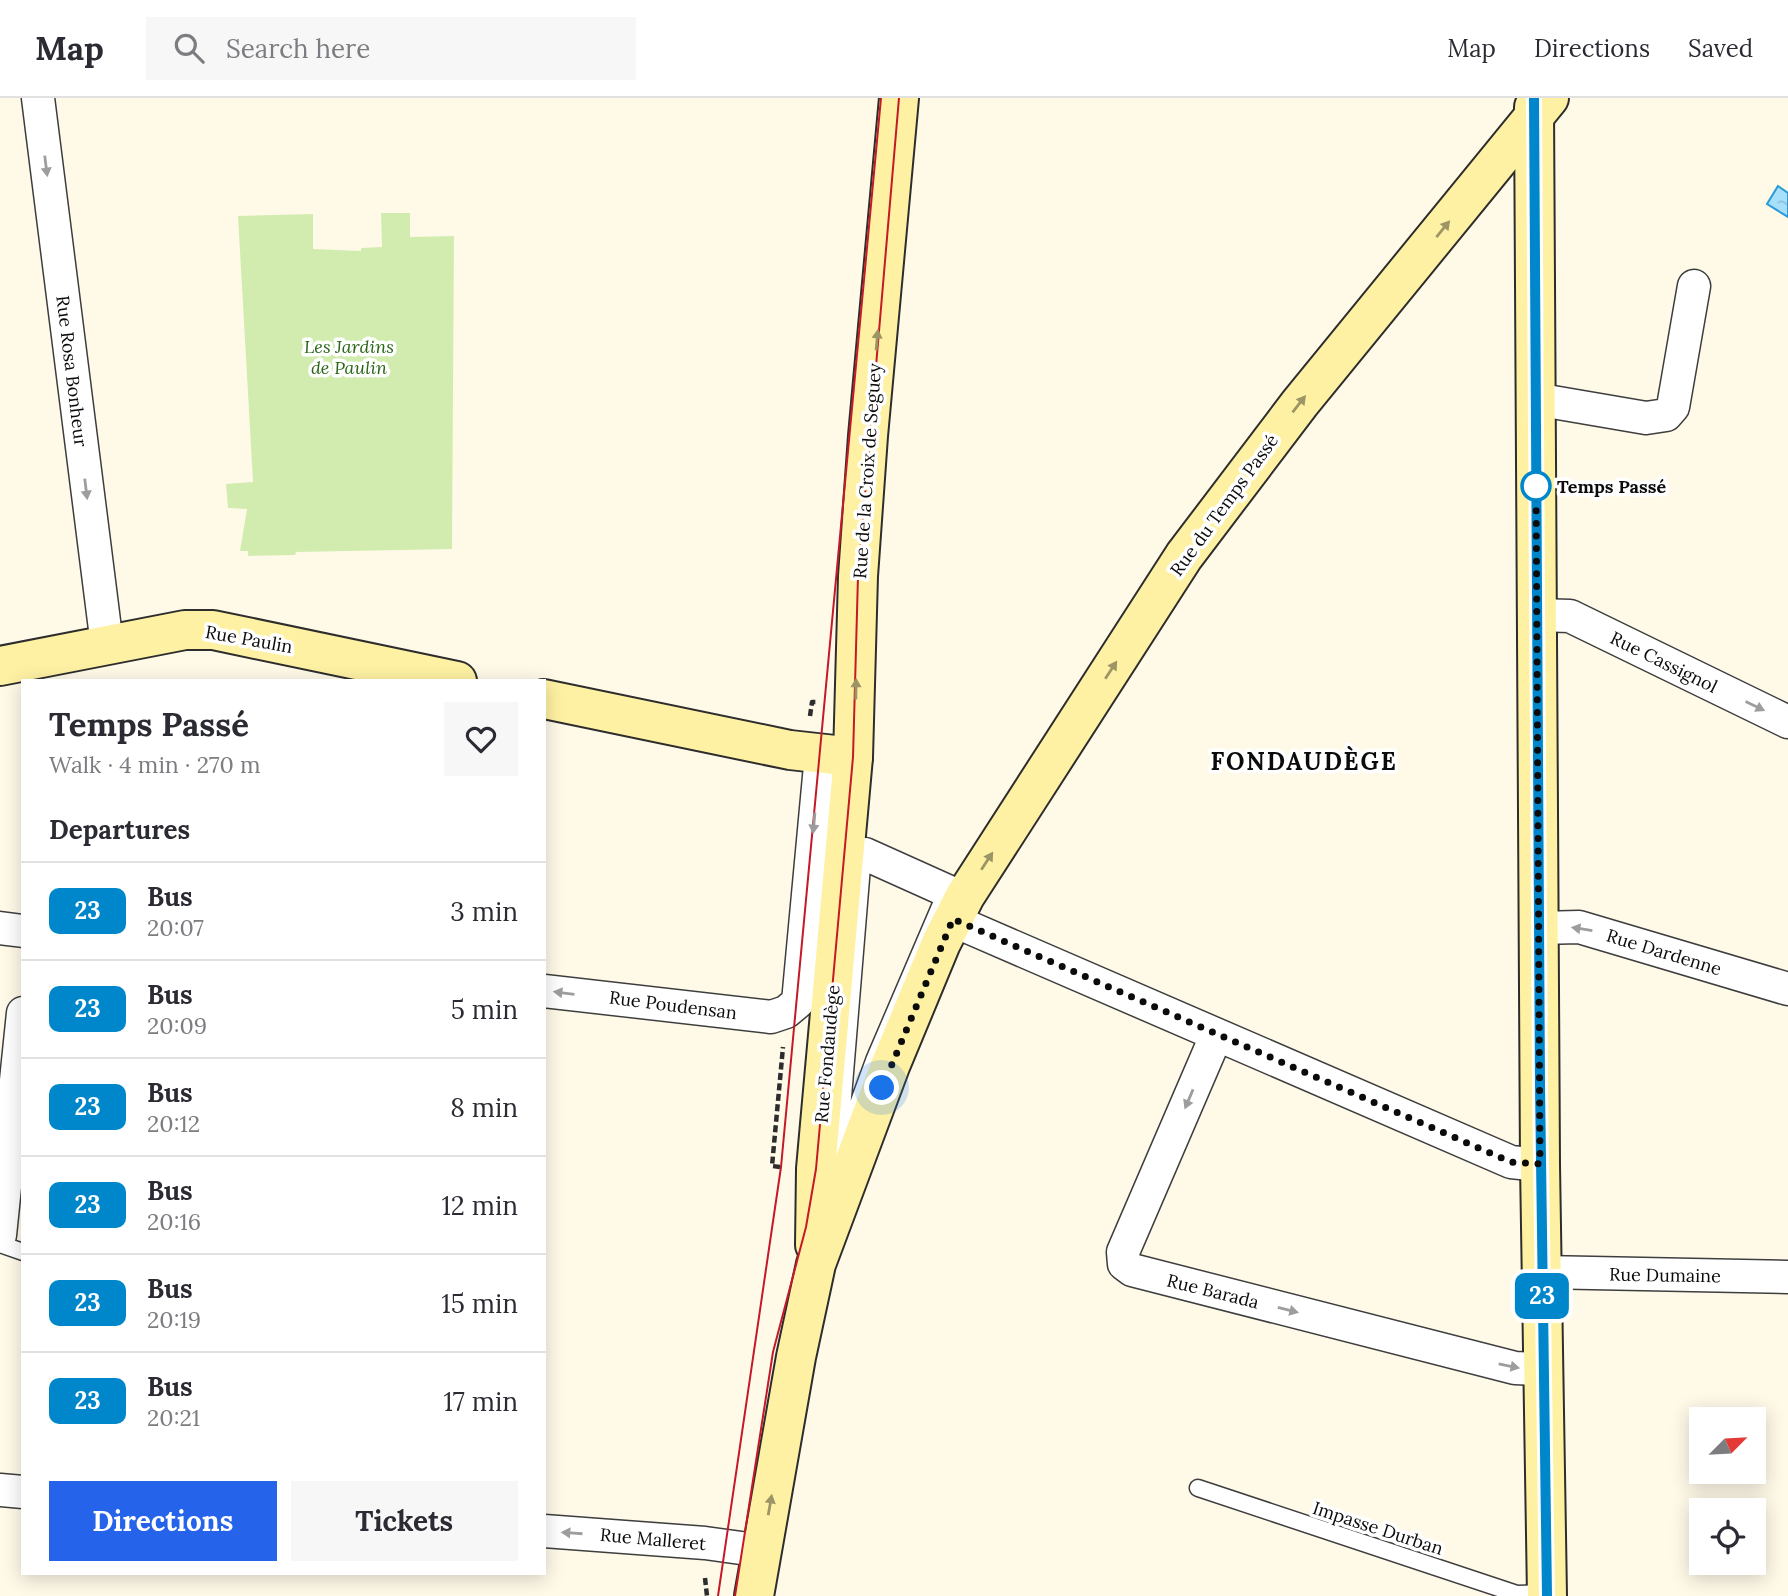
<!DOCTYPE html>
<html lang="en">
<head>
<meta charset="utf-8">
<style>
	body { margin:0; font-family:Lora,serif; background:#f7f7f7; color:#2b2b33; height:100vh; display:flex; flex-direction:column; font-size:26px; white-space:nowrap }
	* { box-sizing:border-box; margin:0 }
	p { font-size:23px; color:#7c7c81 }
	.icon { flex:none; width:38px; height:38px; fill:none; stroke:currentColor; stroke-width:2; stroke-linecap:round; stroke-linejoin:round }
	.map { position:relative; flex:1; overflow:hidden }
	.details { position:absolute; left:21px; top:581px; width:525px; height:896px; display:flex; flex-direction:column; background:#fff; border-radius:0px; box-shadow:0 4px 18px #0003 }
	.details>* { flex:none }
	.badge { padding:0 14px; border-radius:10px; font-size:24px; line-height:46px }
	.needle { width:46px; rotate:66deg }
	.fabs { position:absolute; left:1689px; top:1309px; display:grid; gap:14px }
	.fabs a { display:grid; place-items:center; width:77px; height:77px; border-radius:0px; background:#fff; box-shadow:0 4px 18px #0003; font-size:35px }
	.you { position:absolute; width:35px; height:35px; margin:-18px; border:5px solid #fff; border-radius:50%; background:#1a73e8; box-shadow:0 0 0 10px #1a73e833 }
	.map>.badge { position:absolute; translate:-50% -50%; box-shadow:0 0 0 4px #fff }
	h2 { padding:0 28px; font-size:26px; line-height:63px }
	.round { display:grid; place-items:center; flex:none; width:74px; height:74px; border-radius:0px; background:#f7f7f7 }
	.headline { display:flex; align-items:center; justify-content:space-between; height:119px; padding:0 28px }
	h1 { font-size:33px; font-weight:800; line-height:52px }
	.button { display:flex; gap:14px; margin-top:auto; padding:14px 28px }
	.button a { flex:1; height:80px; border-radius:0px; background:#2563eb; color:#fff; font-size:28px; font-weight:800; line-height:80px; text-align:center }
	.button a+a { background:#f7f7f7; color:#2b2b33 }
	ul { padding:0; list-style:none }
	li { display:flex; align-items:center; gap:21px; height:98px; padding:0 28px; border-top:2px solid #e1e1e2 }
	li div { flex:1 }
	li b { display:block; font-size:26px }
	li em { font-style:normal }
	li .badge { min-width:77px; font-weight:700; text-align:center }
	header { display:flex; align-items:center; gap:42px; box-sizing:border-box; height:98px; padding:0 35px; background:#fff; border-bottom:2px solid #e1e1e2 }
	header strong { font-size:33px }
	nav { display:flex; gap:38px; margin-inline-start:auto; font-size:24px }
	.search { width:490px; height:63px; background:#f7f7f7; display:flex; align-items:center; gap:18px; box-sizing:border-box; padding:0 24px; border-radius:0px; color:#7c7c81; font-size:26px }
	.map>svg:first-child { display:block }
	.grass { fill:#d2ecaf }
	.water { fill:url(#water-ripples); stroke:#2a9ad8; stroke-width:2 }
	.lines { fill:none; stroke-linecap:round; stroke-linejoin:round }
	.lane-casing { stroke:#3e3e3e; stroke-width:19 }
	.street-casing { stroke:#3e3e3e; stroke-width:35 }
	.secondary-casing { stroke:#2d2d2d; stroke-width:42 }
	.path { stroke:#2d2d2d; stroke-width:4.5; stroke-dasharray:7 3.5; stroke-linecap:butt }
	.lane { stroke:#fff; stroke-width:16 }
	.street { stroke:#fff; stroke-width:32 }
	.secondary { stroke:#fff1a3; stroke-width:38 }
	.tram { stroke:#c41929; stroke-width:2 }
	.oneway { fill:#9d9d9d }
	.oneway2 { fill:#9d9566 }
	.line-casing { stroke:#fff; stroke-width:16 }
	.line { stroke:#0086cb; stroke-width:10 }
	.walk { stroke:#0b0b0b; stroke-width:7; stroke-dasharray:0 12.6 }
	.stop-dot { fill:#fff; stroke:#0086cb; stroke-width:3.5 }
	.labels { text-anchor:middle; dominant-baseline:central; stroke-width:7; stroke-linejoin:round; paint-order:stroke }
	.park-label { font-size:18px; font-style:italic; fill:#2b6617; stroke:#fff }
	.street-label { font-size:18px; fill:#0b0b0b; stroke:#fff }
	.stop-label { font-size:18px; font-weight:bold; fill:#0b0b0b; stroke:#fff; text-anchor:start }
	.district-label { font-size:24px; font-weight:bold; letter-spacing:2px; fill:#0b0b0b; stroke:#fff }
</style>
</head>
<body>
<header>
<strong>Map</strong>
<div class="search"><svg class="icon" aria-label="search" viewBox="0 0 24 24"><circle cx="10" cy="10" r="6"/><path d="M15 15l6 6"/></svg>Search here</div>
<nav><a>Map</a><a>Directions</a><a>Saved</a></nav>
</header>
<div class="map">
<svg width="1788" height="1498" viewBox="0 0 1788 1498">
	<defs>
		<pattern id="water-ripples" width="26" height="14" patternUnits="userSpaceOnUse" patternTransform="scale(1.75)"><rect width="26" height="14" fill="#a8e0fb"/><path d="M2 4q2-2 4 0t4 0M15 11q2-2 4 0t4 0" fill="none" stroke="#8fbfd6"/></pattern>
	</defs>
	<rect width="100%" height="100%" fill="#fffae8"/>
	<path class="grass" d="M381,115h29v24l44,-1 -2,313 -156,3 -1,3 -47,1v-5h-8l7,-42 -19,-1 -2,-24 27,-2 -15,-266 75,-2v35l48,2v-3l21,-1z"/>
	<path class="water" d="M1778,88l10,7v24l-21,-13z"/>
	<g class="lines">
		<defs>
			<g id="lane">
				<path d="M0,1146l23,8"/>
				<path d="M1198,1390l319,106 30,-1"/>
			</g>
			<g id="street">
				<path d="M38,0l69,547"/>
				<path d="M1535,301l111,19 20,-3 7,-8 21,-121"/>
				<path d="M1537,517l33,1 218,106"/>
				<path d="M855,756h10l89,40 -72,168 -51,139 -5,5z"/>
				<path d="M952,822l559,242 29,3"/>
				<path d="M0,830l23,3"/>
				<path d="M1539,830l40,-1 209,62"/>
				<path d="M544,893l227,26 15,-5 12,-10 23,-247"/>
				<path d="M1216,938l-93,216 1,12 8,6 383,98 28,1"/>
				<path d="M0,1137l23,-222"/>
				<path d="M1542,1174l246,5"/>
				<path d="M0,1392l23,2"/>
				<path d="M544,1433l161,12 57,8"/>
			</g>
			<g id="secondary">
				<path d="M1534,9l6,1058 7,431"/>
				<path d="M0,568l185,-36h28l244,51"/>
				<path d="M544,601l246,51 63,7"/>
				<path d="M815,1147l1,-76 37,-412 5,-181 10,-140 31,-338"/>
				<path d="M754,1498l42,-239 20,-93 74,-198 51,-123 24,-47 219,-340 116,-153 249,-305"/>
			</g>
		</defs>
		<use href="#lane" class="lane-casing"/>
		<use href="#street" class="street-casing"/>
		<use href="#secondary" class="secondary-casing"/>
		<g class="path">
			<path d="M810,618l2,-14h5"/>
			<path d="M780,1069l-8,-1 11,-119"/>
			<path d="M705,1480l2,18"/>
		</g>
		<use href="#lane" class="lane"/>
		<use href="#street" class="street"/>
		<use href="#secondary" class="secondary"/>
		<g class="tram">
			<path d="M718,1498l63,-429 100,-1069"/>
			<path d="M735,1498l38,-244 33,-125 10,-58 37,-412 5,-181 41,-478"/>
		</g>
	</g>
	<defs><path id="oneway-solid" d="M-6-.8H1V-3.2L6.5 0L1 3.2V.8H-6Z" transform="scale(1.75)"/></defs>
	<g class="oneway">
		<use href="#oneway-solid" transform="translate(46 68) rotate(83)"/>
		<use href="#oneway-solid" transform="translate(86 391) rotate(83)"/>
		<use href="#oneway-solid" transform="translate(1755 608) rotate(26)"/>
		<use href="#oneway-solid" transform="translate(814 725) rotate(95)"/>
		<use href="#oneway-solid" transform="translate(1582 831) rotate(-171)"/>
		<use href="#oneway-solid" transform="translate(564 895) rotate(-173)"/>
		<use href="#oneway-solid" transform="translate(1189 1001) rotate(113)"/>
		<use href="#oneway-solid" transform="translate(1288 1212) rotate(14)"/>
		<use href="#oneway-solid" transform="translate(1509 1268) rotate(11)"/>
		<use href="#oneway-solid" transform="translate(572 1435) rotate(-176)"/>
	</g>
	<g class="oneway2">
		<use href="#oneway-solid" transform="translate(1443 131) rotate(-51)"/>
		<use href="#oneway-solid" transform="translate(877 242) rotate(-85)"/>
		<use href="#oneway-solid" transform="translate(1299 306) rotate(-52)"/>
		<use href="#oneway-solid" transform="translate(1111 572) rotate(-57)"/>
		<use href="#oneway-solid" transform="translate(856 591) rotate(-89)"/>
		<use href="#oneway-solid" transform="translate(987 763) rotate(-57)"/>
		<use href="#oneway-solid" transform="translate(770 1407) rotate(-80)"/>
	</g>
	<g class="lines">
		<defs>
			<path id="line" d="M1534,0l6,988 7,510"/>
		</defs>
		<use href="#line" class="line-casing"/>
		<use href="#line" class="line"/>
		<path class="walk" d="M882,990l71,-169 558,243 29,2 -4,-683v5"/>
	</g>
	<circle class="stop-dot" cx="1536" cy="388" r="14"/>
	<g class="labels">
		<g class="park-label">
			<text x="349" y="248">Les Jardins<tspan x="349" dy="21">de Paulin</tspan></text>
		</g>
		<g class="street-label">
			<text transform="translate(72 273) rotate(83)">Rue Rosa Bonheur</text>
			<text transform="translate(867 373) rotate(-86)">Rue de la Croix de Seguey</text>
			<text transform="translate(1224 407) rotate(-54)">Rue du Temps Passé</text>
			<text transform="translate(249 541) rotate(10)">Rue Paulin</text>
			<text transform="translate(1664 564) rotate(26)">Rue Cassignol</text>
			<text transform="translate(1664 854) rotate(17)">Rue Dardenne</text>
			<text transform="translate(673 907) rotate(7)">Rue Poudensan</text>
			<text transform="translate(827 956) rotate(-85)">Rue Fondaudège</text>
			<text transform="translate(1665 1177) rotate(1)">Rue Dumaine</text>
			<text transform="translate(1213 1193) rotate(14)">Rue Barada</text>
			<text transform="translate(1378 1430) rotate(18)">Impasse Durban</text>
			<text transform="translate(653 1441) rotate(5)">Rue Malleret</text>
		</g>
		<g class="stop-label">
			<text x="1557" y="388">Temps Passé</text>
		</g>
		<g class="district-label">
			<text x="1304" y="663">FONDAUDÈGE</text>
		</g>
	</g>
</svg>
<div class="fabs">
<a><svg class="needle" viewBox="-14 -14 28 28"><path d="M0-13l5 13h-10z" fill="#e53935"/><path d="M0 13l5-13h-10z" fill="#7c7c81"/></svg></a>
<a><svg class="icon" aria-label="locate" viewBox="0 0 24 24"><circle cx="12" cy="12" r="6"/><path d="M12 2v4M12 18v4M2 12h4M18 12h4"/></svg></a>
</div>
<div class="you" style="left:882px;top:990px"></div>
<b class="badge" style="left:1542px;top:1198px;background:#0086cb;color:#fff">23</b>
<section class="details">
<div class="headline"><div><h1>Temps Passé</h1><p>Walk · 4 min · 270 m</p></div><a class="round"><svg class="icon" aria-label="heart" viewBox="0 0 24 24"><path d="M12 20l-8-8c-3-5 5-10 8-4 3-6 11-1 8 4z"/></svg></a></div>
<h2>Departures</h2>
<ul>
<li><span class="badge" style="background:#0086cb;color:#fff">23</span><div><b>Bus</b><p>20:07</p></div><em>3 min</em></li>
<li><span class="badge" style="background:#0086cb;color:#fff">23</span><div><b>Bus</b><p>20:09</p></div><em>5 min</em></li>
<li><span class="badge" style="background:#0086cb;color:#fff">23</span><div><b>Bus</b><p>20:12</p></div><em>8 min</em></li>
<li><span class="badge" style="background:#0086cb;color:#fff">23</span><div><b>Bus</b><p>20:16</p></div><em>12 min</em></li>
<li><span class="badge" style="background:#0086cb;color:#fff">23</span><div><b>Bus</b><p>20:19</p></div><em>15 min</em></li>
<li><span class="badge" style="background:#0086cb;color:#fff">23</span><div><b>Bus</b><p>20:21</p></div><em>17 min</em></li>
</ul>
<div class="button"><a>Directions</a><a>Tickets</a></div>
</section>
</div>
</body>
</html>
